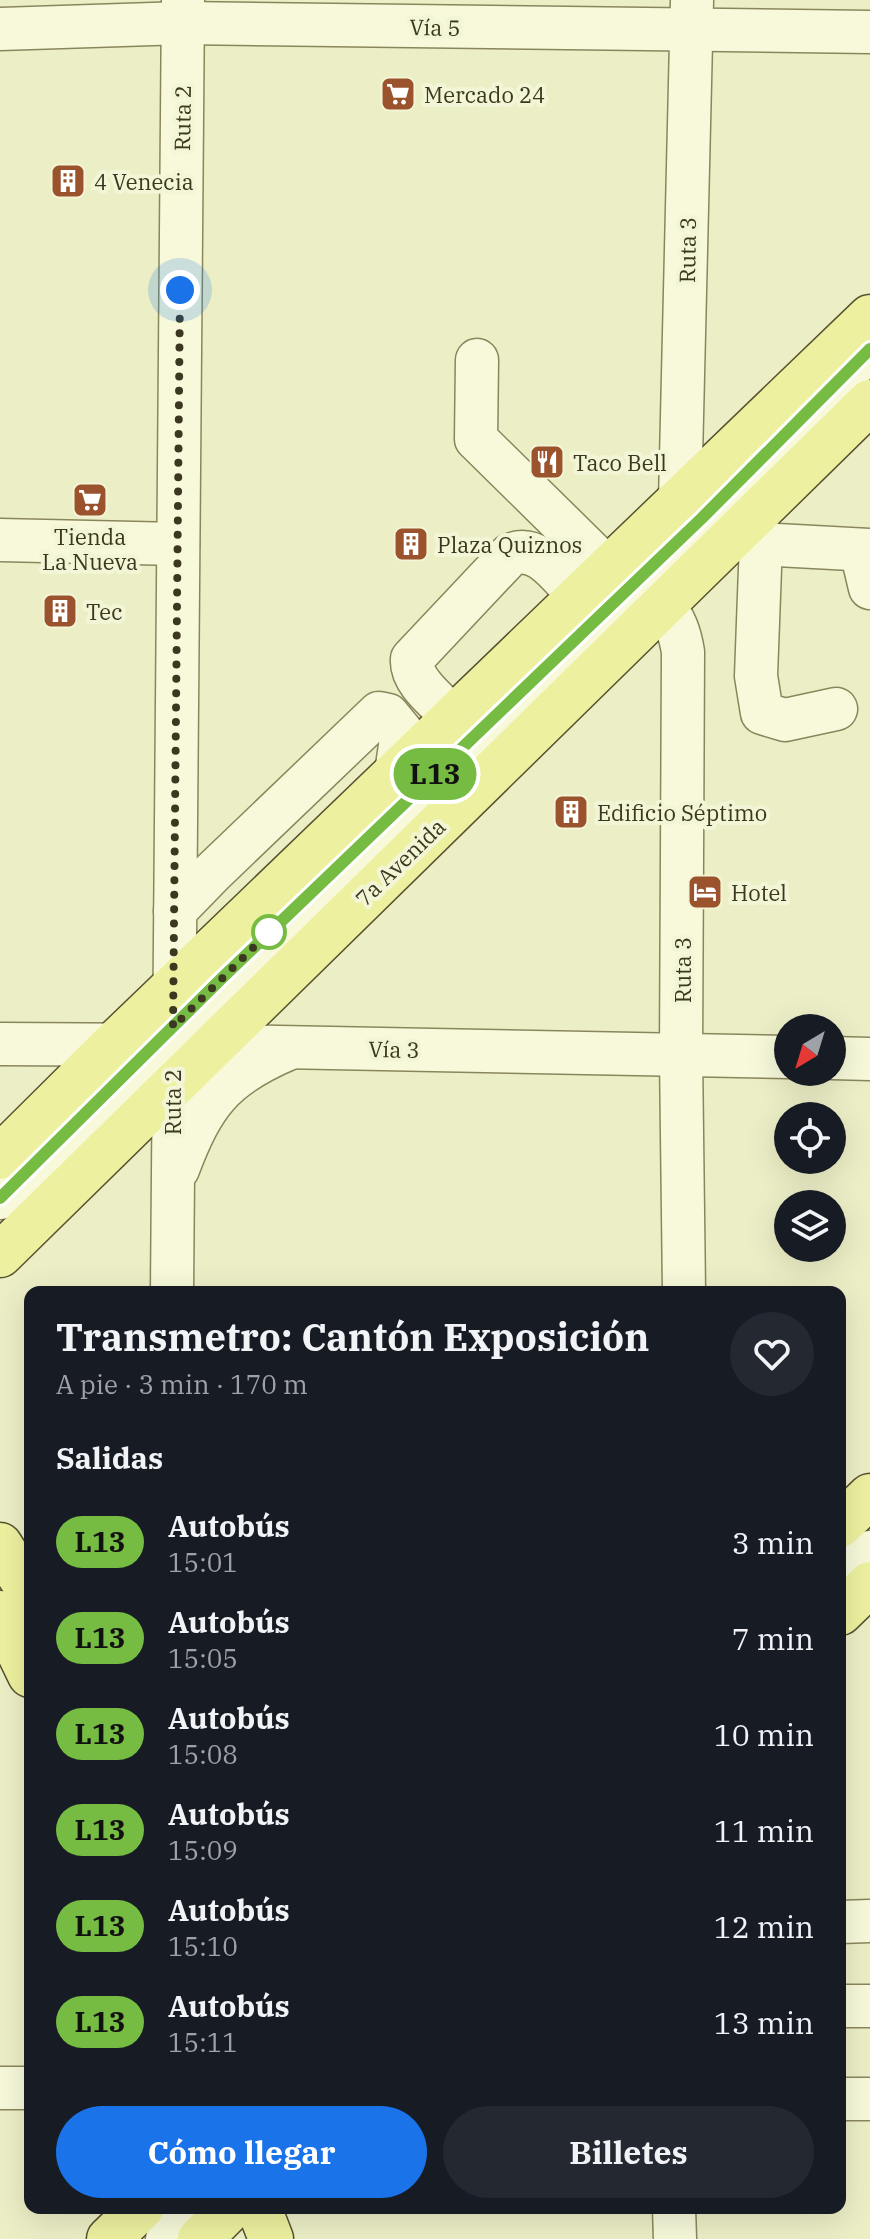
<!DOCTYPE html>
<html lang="es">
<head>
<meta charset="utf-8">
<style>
	body { margin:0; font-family:"IBM Plex Serif",serif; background:#242831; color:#f1f3f6; height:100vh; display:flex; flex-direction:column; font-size:30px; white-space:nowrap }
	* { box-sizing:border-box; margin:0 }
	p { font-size:26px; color:#9ea1a6 }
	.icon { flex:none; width:44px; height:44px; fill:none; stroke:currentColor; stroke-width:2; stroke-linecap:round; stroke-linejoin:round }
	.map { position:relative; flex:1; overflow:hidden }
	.details { position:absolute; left:24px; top:1286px; width:822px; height:928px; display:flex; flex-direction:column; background:#171b24; border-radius:16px; box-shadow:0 8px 32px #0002 }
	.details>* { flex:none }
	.badge { padding:0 16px; border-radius:26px; font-size:28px; line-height:52px }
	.needle { width:52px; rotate:218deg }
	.fabs { position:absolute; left:774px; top:1014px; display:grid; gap:16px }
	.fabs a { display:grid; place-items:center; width:72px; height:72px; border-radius:50%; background:#171b24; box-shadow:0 8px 32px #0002; font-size:40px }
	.you { position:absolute; width:40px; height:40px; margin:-20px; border:6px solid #fff; border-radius:50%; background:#1a73e8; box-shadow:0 0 0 12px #1a73e833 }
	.map>.badge { position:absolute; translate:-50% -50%; box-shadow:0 0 0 4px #fff }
	h2 { padding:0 32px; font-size:30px; line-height:72px }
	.round { display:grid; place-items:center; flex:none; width:84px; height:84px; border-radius:42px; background:#242831 }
	.headline { display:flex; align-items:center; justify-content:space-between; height:136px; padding:0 32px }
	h1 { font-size:38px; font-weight:700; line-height:60px }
	.button { display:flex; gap:16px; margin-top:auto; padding:16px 32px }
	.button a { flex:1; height:92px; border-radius:48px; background:#1a73e8; color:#fff; font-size:32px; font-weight:700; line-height:92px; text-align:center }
	.button a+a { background:#242831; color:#f1f3f6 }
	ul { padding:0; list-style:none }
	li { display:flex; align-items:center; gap:24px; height:96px; padding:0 32px }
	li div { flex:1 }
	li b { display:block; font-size:30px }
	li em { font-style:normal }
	li .badge { min-width:88px; font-weight:700; text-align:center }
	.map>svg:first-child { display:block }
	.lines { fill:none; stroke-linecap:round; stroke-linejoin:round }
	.minor-casing { stroke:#8a865c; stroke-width:45 }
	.major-casing { stroke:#585230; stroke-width:47 }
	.minor { stroke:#f7f9da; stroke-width:42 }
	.major { stroke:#edf19f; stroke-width:44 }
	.line-casing { stroke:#fff; stroke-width:18 }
	.line { stroke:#76bc43; stroke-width:12 }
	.walk { stroke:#3b3720; stroke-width:8; stroke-dasharray:0 14.4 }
	.stop-dot { fill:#fff; stroke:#76bc43; stroke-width:4 }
	.labels { text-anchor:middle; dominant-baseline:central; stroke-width:8; stroke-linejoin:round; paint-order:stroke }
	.street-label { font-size:22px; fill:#3b3720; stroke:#f3f6d6 }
	.poi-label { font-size:22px; fill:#3b3720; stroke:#f3f6d6; text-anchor:start }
</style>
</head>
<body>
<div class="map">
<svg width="870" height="2239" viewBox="0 0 870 2239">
	<rect width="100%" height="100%" fill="#ecefc6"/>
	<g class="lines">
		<defs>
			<g id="minor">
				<path d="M0,29l183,-6 687,9"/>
				<path d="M477,360l-1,79 132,130"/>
				<path d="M680,500l12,-500"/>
				<path d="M744,524l17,17 16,4 93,5"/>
				<path d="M0,540l178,4"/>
				<path d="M761,541l-5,135 6,37 23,7 51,-11"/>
				<path d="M861,550l9,38"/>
				<path d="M663,604c12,16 17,29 20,48l-2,403 3,237"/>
				<path d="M454,718c-15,-16 -44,-36 -42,-59l98,-104c28,-13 51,23 70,42"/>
				<path d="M175,911l37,-38 167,-160 9,2 14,17 -6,41"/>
				<path d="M0,1044l173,1 615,12"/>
				<path d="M832,1058l38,1"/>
				<path d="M178,1169c25,-66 44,-92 110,-120"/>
				<path d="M0,1198l221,-219 481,-461 168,-169"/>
				<path d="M172,1292l11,-1292"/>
				<path d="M840,1581l30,-29"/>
				<path d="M840,1922l30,-1"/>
				<path d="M840,2006h30"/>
				<path d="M0,2088h30"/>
				<path d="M840,2099h30"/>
				<path d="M674,2208l1,31"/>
				<path d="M167,2239l30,-31"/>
			</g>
			<g id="major">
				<path d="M0,1157l113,-112 757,-728"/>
				<path d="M0,1255l870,-853"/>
				<path d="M840,1525l30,-29"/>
				<path d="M0,1545l30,47"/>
				<path d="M0,1613l30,62"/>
				<path d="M840,1613l30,-29"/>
				<path d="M259,2208l12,31"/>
				<path d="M109,2239l32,-31"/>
				<path d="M200,2239l31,-31"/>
			</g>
		</defs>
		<use href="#minor" class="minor-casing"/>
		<use href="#major" class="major-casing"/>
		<use href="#minor" class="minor"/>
		<use href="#major" class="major"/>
	</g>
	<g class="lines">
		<defs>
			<path id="line" d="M0,1198l221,-219 481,-461 168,-169"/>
		</defs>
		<use href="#line" class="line-casing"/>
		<use href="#line" class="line"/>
		<path class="walk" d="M180,290l-7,737 96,-95"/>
	</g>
	<defs>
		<symbol id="supermarket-square" viewBox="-11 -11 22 22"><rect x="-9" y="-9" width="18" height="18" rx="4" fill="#9a532c" stroke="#f3f6d6"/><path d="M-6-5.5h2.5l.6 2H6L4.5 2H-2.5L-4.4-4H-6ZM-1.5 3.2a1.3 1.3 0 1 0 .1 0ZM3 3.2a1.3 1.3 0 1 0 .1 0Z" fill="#fff"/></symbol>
		<symbol id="building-square" viewBox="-11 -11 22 22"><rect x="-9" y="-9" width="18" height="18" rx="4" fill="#9a532c" stroke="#f3f6d6"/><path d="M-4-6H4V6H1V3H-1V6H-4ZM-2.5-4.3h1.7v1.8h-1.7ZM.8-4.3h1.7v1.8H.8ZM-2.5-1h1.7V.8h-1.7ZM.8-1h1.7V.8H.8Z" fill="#fff"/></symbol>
		<symbol id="restaurant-square" viewBox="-11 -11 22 22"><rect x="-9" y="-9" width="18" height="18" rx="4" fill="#9a532c" stroke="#f3f6d6"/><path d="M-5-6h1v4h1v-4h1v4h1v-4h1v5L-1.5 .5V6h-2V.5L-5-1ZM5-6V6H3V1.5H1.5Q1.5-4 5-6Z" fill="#fff"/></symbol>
		<symbol id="hotel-square" viewBox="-11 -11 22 22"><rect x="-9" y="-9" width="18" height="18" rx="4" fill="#9a532c" stroke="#f3f6d6"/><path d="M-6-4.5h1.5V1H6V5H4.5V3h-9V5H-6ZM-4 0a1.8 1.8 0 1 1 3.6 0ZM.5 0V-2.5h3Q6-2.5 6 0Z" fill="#fff"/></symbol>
	</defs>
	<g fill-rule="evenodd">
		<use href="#supermarket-square" x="378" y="74" width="40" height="40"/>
		<use href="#building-square" x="48" y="161" width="40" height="40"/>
		<use href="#restaurant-square" x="527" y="442" width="40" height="40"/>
		<use href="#supermarket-square" x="70" y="480" width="40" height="40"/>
		<use href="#building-square" x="391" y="524" width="40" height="40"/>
		<use href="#building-square" x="40" y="591" width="40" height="40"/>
		<use href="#building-square" x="551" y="792" width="40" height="40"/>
		<use href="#hotel-square" x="685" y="872" width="40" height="40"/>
	</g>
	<circle class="stop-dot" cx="269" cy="932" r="16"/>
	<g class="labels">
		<g class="street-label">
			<text transform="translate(435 27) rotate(1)">Vía 5</text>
			<text transform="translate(182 118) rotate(-89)">Ruta 2</text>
			<text transform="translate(687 250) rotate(-89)">Ruta 3</text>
			<text transform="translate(400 862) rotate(-44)">7a Avenida</text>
			<text transform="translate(682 970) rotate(-90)">Ruta 3</text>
			<text transform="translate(394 1049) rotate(1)">Vía 3</text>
			<text transform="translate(172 1102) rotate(-90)">Ruta 2</text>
		</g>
		<g class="poi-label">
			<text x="424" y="94">Mercado 24</text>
			<text x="94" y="181">4 Venecia</text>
			<text x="573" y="462">Taco Bell</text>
			<text x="90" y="536" text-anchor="middle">Tienda<tspan x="90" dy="25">La Nueva</tspan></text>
			<text x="437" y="544">Plaza Quiznos</text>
			<text x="86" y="611">Tec</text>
			<text x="597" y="812">Edificio Séptimo</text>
			<text x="731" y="892">Hotel</text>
		</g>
	</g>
</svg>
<div class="fabs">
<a><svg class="needle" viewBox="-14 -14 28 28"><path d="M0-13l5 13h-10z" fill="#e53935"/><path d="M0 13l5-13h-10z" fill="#9ea1a6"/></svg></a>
<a><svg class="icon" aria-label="locate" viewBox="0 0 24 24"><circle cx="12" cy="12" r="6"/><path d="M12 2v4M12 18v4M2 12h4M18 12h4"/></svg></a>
<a><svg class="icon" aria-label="layers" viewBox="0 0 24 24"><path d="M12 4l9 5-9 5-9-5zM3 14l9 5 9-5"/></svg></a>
</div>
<div class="you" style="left:180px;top:290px"></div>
<b class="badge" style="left:435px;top:774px;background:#76bc43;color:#111">L13</b>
<section class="details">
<div class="headline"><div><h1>Transmetro: Cantón Exposición</h1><p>A pie · 3 min · 170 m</p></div><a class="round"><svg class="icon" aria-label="heart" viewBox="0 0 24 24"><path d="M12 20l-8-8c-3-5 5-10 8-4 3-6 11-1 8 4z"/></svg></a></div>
<h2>Salidas</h2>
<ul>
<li><span class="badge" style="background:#76bc43;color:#111">L13</span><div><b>Autobús</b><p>15:01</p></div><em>3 min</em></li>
<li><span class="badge" style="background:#76bc43;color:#111">L13</span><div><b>Autobús</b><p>15:05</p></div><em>7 min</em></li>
<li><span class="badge" style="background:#76bc43;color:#111">L13</span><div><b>Autobús</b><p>15:08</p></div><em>10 min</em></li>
<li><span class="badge" style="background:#76bc43;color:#111">L13</span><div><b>Autobús</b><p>15:09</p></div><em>11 min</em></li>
<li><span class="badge" style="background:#76bc43;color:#111">L13</span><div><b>Autobús</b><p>15:10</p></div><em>12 min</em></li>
<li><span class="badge" style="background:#76bc43;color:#111">L13</span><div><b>Autobús</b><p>15:11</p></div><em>13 min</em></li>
</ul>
<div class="button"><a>Cómo llegar</a><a>Billetes</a></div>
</section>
</div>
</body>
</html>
